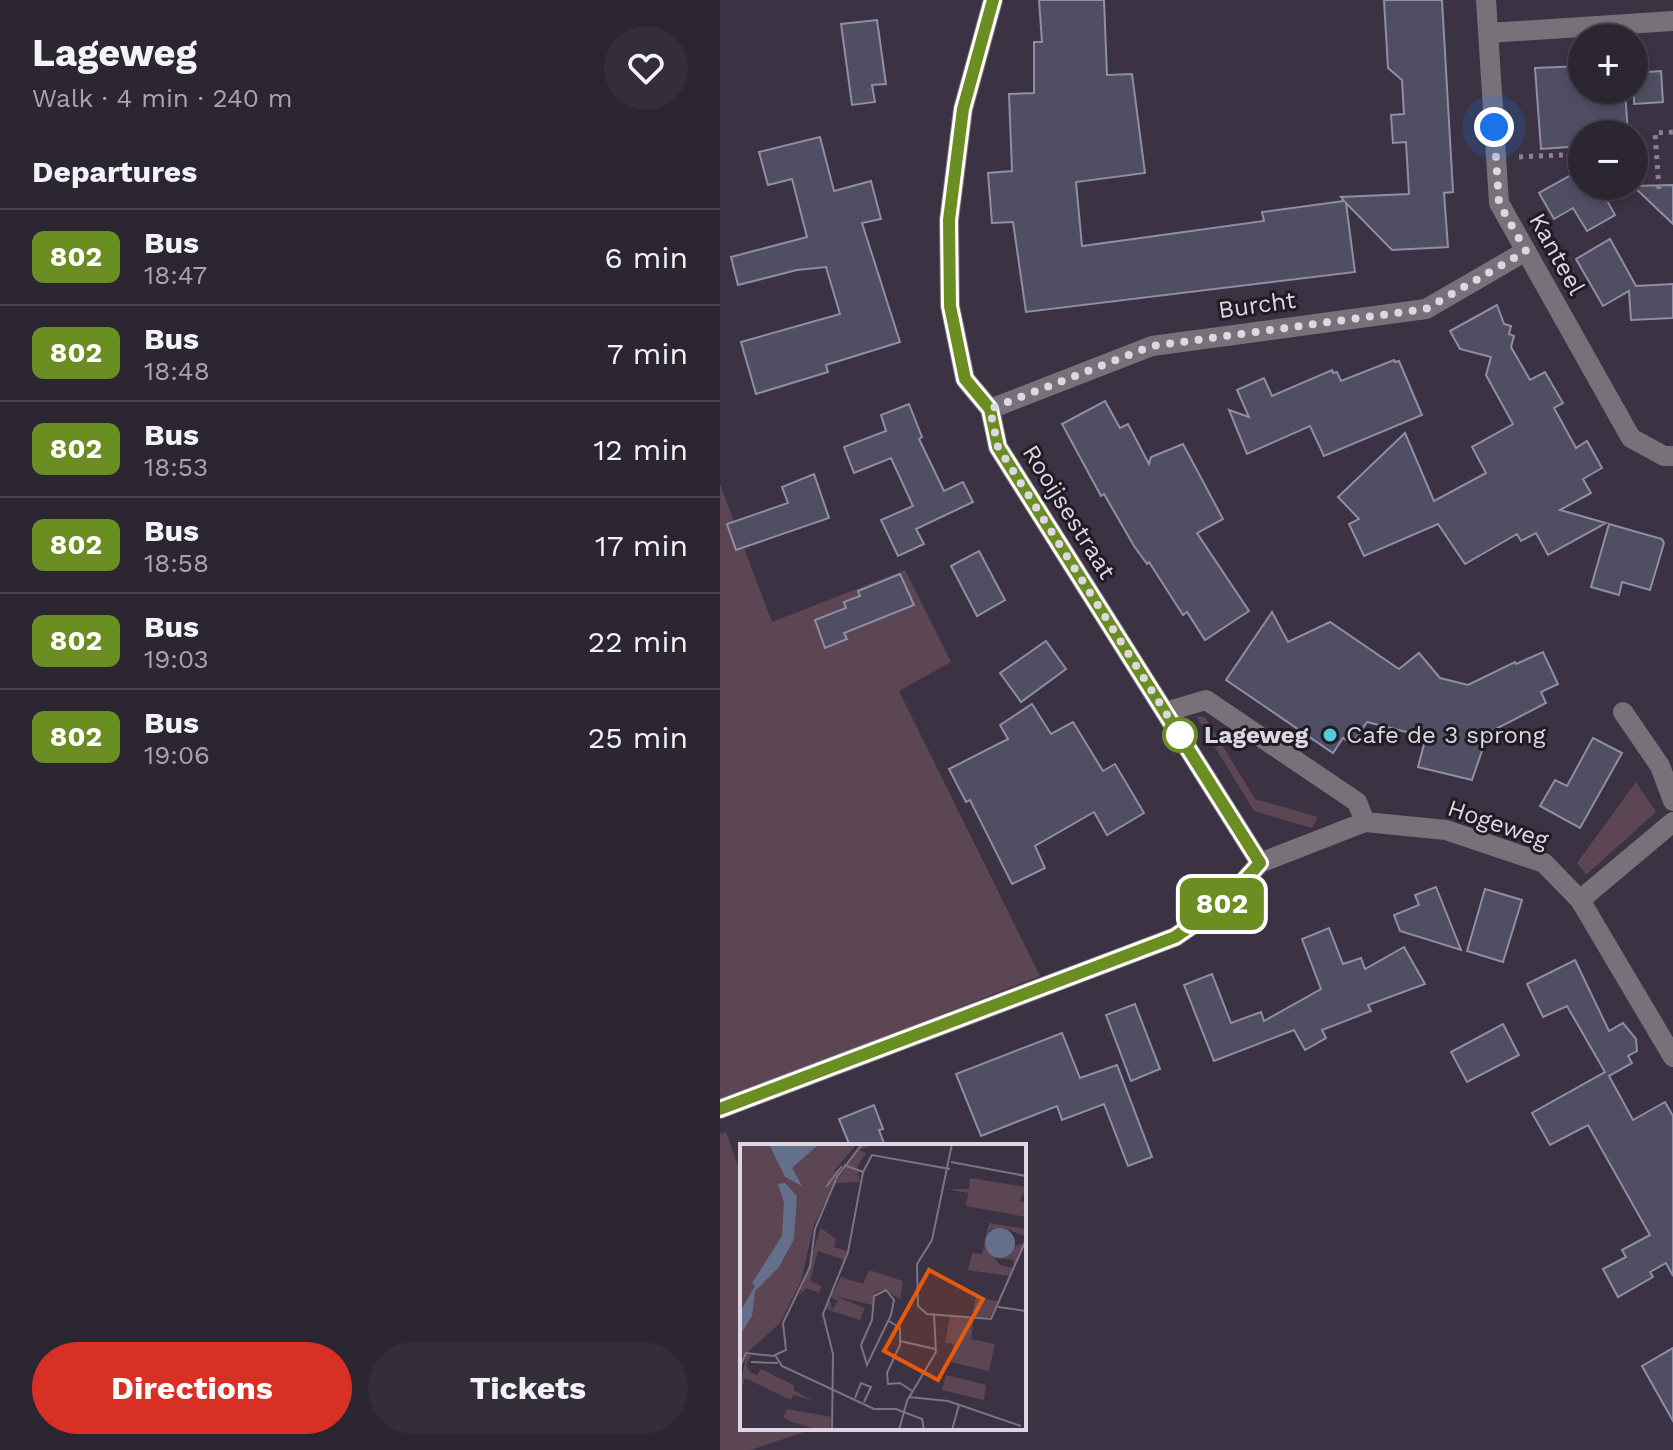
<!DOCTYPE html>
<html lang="en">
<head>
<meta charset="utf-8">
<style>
	body { margin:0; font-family:"Work Sans",sans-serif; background:#342e3b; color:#f1f3f6; height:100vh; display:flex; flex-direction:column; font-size:30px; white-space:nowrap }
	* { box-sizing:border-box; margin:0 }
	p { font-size:26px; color:#a6a5ac }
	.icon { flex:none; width:44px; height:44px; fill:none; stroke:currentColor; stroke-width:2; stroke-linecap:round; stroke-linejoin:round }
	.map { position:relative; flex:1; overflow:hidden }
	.side { display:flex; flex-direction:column; background:#2c2633; width:720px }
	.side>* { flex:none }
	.badge { padding:0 16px; border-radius:12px; font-size:28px; line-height:52px }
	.tools { position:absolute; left:848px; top:24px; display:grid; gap:16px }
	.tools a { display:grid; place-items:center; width:80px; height:80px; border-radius:50%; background:#2c2633; box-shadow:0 4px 12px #0003,0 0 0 2px #48434e; font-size:40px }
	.you { position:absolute; width:40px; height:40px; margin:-20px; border:6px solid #fff; border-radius:50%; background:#1a73e8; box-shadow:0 0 0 12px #1a73e833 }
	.map>.badge { position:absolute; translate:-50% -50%; box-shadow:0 0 0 4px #fff }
	h2 { padding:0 32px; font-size:30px; line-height:72px }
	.round { display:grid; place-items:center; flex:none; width:84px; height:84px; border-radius:42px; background:#342e3b }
	.head { display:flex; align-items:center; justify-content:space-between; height:136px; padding:0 32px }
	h1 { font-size:38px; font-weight:700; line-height:60px }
	.button { display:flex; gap:16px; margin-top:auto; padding:16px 32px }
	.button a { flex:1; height:92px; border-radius:48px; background:#d93025; color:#fff; font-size:32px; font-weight:700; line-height:92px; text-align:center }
	.button a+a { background:#342e3b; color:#f1f3f6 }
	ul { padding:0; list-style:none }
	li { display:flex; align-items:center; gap:24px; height:96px; padding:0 32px; border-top:2px solid #48434e }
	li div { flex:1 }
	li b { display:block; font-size:30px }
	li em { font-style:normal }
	li .badge { min-width:88px; font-weight:700; text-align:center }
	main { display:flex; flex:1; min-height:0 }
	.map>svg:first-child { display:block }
	.green { fill:#5d4653 }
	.building { fill:#504e63; stroke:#8f8ea5; stroke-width:2 }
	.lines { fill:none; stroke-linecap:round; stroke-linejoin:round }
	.path { stroke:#8a8292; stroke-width:5; stroke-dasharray:4 6; stroke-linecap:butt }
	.minor { stroke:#797179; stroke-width:20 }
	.line-casing { stroke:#fff; stroke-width:18 }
	.line { stroke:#6b8e23; stroke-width:12 }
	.walk { stroke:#ddd7e3; stroke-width:8; stroke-dasharray:0 14.4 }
	.stop-dot { fill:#fff; stroke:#6b8e23; stroke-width:4 }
	.poi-dot { fill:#55cadf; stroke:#201c24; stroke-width:3 }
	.labels { text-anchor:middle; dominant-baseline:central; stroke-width:6; stroke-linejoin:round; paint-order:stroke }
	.street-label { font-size:24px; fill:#ddd7e3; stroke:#201c24 }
	.stop-label { font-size:24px; font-weight:bold; fill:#ddd7e3; stroke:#201c24; text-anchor:start }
	.poi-label { font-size:24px; fill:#ddd7e3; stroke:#201c24; text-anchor:start }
	.inset-road { fill:none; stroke:#7c7484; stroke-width:2 }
	.view { fill:#e8590c; fill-opacity:0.15; stroke:#e8590c; stroke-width:4 }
	.inset-edge { fill:none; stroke:#ddd7e3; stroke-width:4 }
</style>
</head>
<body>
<main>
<section class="side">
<div class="head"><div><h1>Lageweg</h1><p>Walk · 4 min · 240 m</p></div><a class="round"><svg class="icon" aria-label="heart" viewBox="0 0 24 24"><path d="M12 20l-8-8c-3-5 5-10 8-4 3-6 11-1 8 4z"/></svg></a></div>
<h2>Departures</h2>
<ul>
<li><span class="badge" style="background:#6b8e23;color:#fff">802</span><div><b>Bus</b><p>18:47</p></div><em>6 min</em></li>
<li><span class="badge" style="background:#6b8e23;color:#fff">802</span><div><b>Bus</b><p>18:48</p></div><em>7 min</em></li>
<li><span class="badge" style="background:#6b8e23;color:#fff">802</span><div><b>Bus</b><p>18:53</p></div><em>12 min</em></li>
<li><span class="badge" style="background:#6b8e23;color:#fff">802</span><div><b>Bus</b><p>18:58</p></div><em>17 min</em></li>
<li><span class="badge" style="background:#6b8e23;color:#fff">802</span><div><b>Bus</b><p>19:03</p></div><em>22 min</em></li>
<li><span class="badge" style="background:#6b8e23;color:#fff">802</span><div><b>Bus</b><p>19:06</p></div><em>25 min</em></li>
</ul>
<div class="button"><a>Directions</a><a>Tickets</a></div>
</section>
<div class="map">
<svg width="953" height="1450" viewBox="0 0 953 1450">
	<rect width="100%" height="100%" fill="#3b3244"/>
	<g class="green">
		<path d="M0,484l52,138 133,-52 46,92 -52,29 141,285 -320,124z"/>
		<path d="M476,716l9,1 50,82 63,18 -6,11 -58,-17z"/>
		<path d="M916,782l20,30 -70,63 -9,-12z"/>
		<path d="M6,1132l16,45v251h74l-65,22h-31v-316z"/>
	</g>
	<g class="building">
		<path d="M319,0h65l3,75 25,-1 13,99 -69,9 6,64 182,-25 -2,-9 82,-11 -3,-4 68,-3 -3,-52 -13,1 -2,-28 13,-1 -2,-34 -14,-12 -4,-68h58l11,192 -9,1 4,54 -56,3 -46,-47 9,69 -329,40 -13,-90 -21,1 -4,-50 24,-2 -3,-77 25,-1v-51h8z"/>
		<path d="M157,20l9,64 -14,1 3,17 -23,3 -11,-81z"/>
		<path d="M862,66v24h43l3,44h-46v12l-41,3 -6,-81z"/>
		<path d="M941,71l2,31 -29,2v-31z"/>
		<path d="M100,137l14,54 37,-10 10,38 -19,4 38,119 -74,23 2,7 -72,22 -15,-52 99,-28 -14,-47 -29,3 -59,15 -7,-28 76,-20 -15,-58 -24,6 -9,-33z"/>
		<path d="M862,169v17h17l16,29 -28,16 -14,-23 -19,11 -15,-26z"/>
		<path d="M953,185v39l-40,-38z"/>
		<path d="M890,239l26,47 37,-2v34l-42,2 -2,-29 -26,15 -27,-47z"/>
		<path d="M777,305l7,19 7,2 -2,8 5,2 -3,11 19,33 15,-8 18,31 -9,5 22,40 11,-7 15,27 -19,11 8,14 -31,17 46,13 -58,32 -12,-22 -15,8 -4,-7 -52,30 -27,-40 -74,32 -15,-32 10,-5 -21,-22 67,-64 29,68 52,-28 -14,-26 41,-23 -27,-49 5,-18 -31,-8 -10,-18z"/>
		<path d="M674,360l1,2 4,-1 23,54 -98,41 -14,-30 -63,28 -18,-44 20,7 -12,-27 27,-12 8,18 60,-26 1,3 4,-1 4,9z"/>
		<path d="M385,401l15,27 8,-4 21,40 2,-7 32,-13 40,75 -26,14 52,78 -44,29 -18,-28 -4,3 -34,-53 -2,2 -13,-18 -30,-52 -3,2 -39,-72z"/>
		<path d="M189,404l13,33 -3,2 25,52 19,-9 10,20 -57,27 8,15 -26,12 -17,-36 32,-14 -22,-48 -37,15 -10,-26 42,-16 -5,-16z"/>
		<path d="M94,474l15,44 -93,32 -9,-26 61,-21 -6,-16z"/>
		<path d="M889,524l53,15 2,4 -14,47 -28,-8 -3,13 -28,-8z"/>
		<path d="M259,551l26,49 -28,16 -26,-50z"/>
		<path d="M180,574l14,31 -70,28 3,6 -22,9 -10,-28 31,-12 -2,-6 16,-6 -2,-5z"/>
		<path d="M552,612l16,30 42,-20 69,47 20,-16 21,25 28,7 47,-23 1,2 27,-12 15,32 -17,8 5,11 -58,30 -16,47 -54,-13 8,-30 -59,-15 -15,22 -9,-6 -10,15 -107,-73z"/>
		<path d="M326,641l20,28 -45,33 -21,-29z"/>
		<path d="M312,704l19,30 22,-12 30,49 12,-7 29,49 -37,22 -13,-23 -59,34 10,22 -33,16 -42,-84 -4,2 -17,-33 59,-30 -8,-14z"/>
		<path d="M873,738l29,15 -42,75 -40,-22 15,-26 12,6z"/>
		<path d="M716,887l25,63 -61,-19 -6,-16 25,-10 -4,-10z"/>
		<path d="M765,889l37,11 -19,62 -36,-11z"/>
		<path d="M609,928l14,36 18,-6 4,11 39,-22 21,37 -57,21 3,6 -49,19 4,8 -21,12 -11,-20 -80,31 -30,-76 28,-11 19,49 30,-11 3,9 57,-32 -19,-50z"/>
		<path d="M855,960l34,71 14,-8 13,16 1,12 -9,5 4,7 -23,13 24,44 32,-18 8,14v160l-7,-13 -16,9 3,5 -35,20 -15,-28 23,-12 -4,-7 28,-15 -62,-110 -38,20 -18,-32 73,-41 -38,-66 -24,11 -16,-33z"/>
		<path d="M415,1004l25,65 -29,12 -25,-66z"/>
		<path d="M783,1024l16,31 -52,27 -16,-30z"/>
		<path d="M342,1033l18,45 37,-13 35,92 -24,9 -24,-62 -42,16 -5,-14 -76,30 -25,-62z"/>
		<path d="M154,1105l9,24 -4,1 6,16h-35l-11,-27z"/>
		<path d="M953,1348v73l-31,-55z"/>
	</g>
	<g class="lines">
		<g class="path">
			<path d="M799,157l63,-3"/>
			<path d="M939,189l-4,-56 18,-1"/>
		</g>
		<g class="minor">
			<path d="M273,0l-30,109 -14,111 1,86 15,73 25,30 8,38 262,416"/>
			<path d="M766,0l13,203 132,235 33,18h9"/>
			<path d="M768,33l185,-12"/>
			<path d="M270,409l162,-63 274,-37 100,-58"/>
			<path d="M445,712l41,-12 151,102 8,20"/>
			<path d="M903,712l37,54 13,35"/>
			<path d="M860,900l93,-78"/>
			<path d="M0,1109l455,-172 48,-33 37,-41 105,-41 81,8 98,33 36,37 93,157"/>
		</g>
	</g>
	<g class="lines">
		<defs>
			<path id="line" d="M0,1109l455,-172 48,-33 37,-41 -262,-416 -8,-38 -25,-30 -15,-73 -1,-86 14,-111 30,-109"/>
		</defs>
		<use href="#line" class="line-casing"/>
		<use href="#line" class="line"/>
		<path class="walk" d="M460,735l1,2 -183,-290 -8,-38 162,-63 274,-37 100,-58 -27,-48 -5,-76"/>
	</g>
	<circle class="stop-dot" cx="460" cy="735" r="16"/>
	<circle class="poi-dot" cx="610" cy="735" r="8"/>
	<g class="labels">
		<g class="street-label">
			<text transform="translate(837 254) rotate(61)">Kanteel</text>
			<text transform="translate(537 305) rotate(-8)">Burcht</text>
			<text transform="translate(349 512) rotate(58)">Rooijsestraat</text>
			<text transform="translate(778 824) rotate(19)">Hogeweg</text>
		</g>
		<g class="stop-label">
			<text x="484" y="735">Lageweg</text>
		</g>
		<g class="poi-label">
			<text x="626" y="735">Cafe de 3 sprong</text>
		</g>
	</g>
	<g transform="translate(20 1144)">
		<rect width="286" height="286" fill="#3b3244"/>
		<path d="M0,0h117l-24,28 8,-4 -27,57 -13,56 -21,42 -40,36zM122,0l8,2 -11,4 7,3 -9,14 3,15 -25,1zM230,34l56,9 -6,14 6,2v14l-60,-11 2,-13 -21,-4h22zM92,48l-11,36 15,11 -2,8 13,4 -3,9 -26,-9 -8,30 12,5 -3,7 -13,-5 -7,8zM249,79l37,6 -1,7 -21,-8 -14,2 -5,19 24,7 4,-9 10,-4 -9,23 -1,-6 -18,-2 5,7 13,3 -4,8 -41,-6 4,-17 10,1zM129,126l34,11 -3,18 -16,-9 -9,2 -3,13 -37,-9 30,12 -5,12 -34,-11 4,-10 2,11 6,-9 -7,-4 10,-20 22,7zM236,153l22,4 -8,16h-18zM210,172l24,3 -3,20 24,5 -6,27 -38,-9 3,-18 -9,-1zM6,210l5,1 -5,10 4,7 7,3 4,-6 33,16v5l19,11 -20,-6 -2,5 -46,-22 -5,14zM206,231l40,10 -2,15 -42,-10zM47,265l44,8 -1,11 -11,2 -30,-9 -6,-4z" fill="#5d4653"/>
		<path d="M29,0h50l-27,24 10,18 -17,-9zM45,39l12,13 -3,43 -15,28 -24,24 -3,25 -12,19v-23l15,-26 -3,-3 30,-47 2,-33 -6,-19zM245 99a15 15 0 1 1 30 0a15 15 0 1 1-30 0Z" fill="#646f8c"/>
		<path class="inset-road" d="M212,0l-20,96 -15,24 1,42 9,8 64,5 35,-79M211,18l75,14M123,28l9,-17 78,14M86,43l16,-21M146,146l8,10 -3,15 -24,50 -6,-20 11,-25 2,-24zM258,163l28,4M149,177l11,7v17l-13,28 1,11 12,-1 12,8M43,179l27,-56 5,-38 22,-52 25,-33M160,197l35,8M35,211l7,11 92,43h22l26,10 2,11M11,218l27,1M0,223l6,-14 27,3 13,-6 -3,-27M169,253l39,4 73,25M115,254l6,-15 10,4 -7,15M92,286l1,-76 -10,-40 25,-62 15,-80 -19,-7M159,286l8,-29 29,-49 -2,-37M212,286l7,-25"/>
		<path class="view" d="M189,126l54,29 -45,81 -54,-29z"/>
		<rect width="286" height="286" class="inset-edge"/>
	</g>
</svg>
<div class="tools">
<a>+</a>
<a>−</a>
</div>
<div class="you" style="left:774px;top:127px"></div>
<b class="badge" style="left:502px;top:904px;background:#6b8e23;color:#fff">802</b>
</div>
</main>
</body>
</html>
